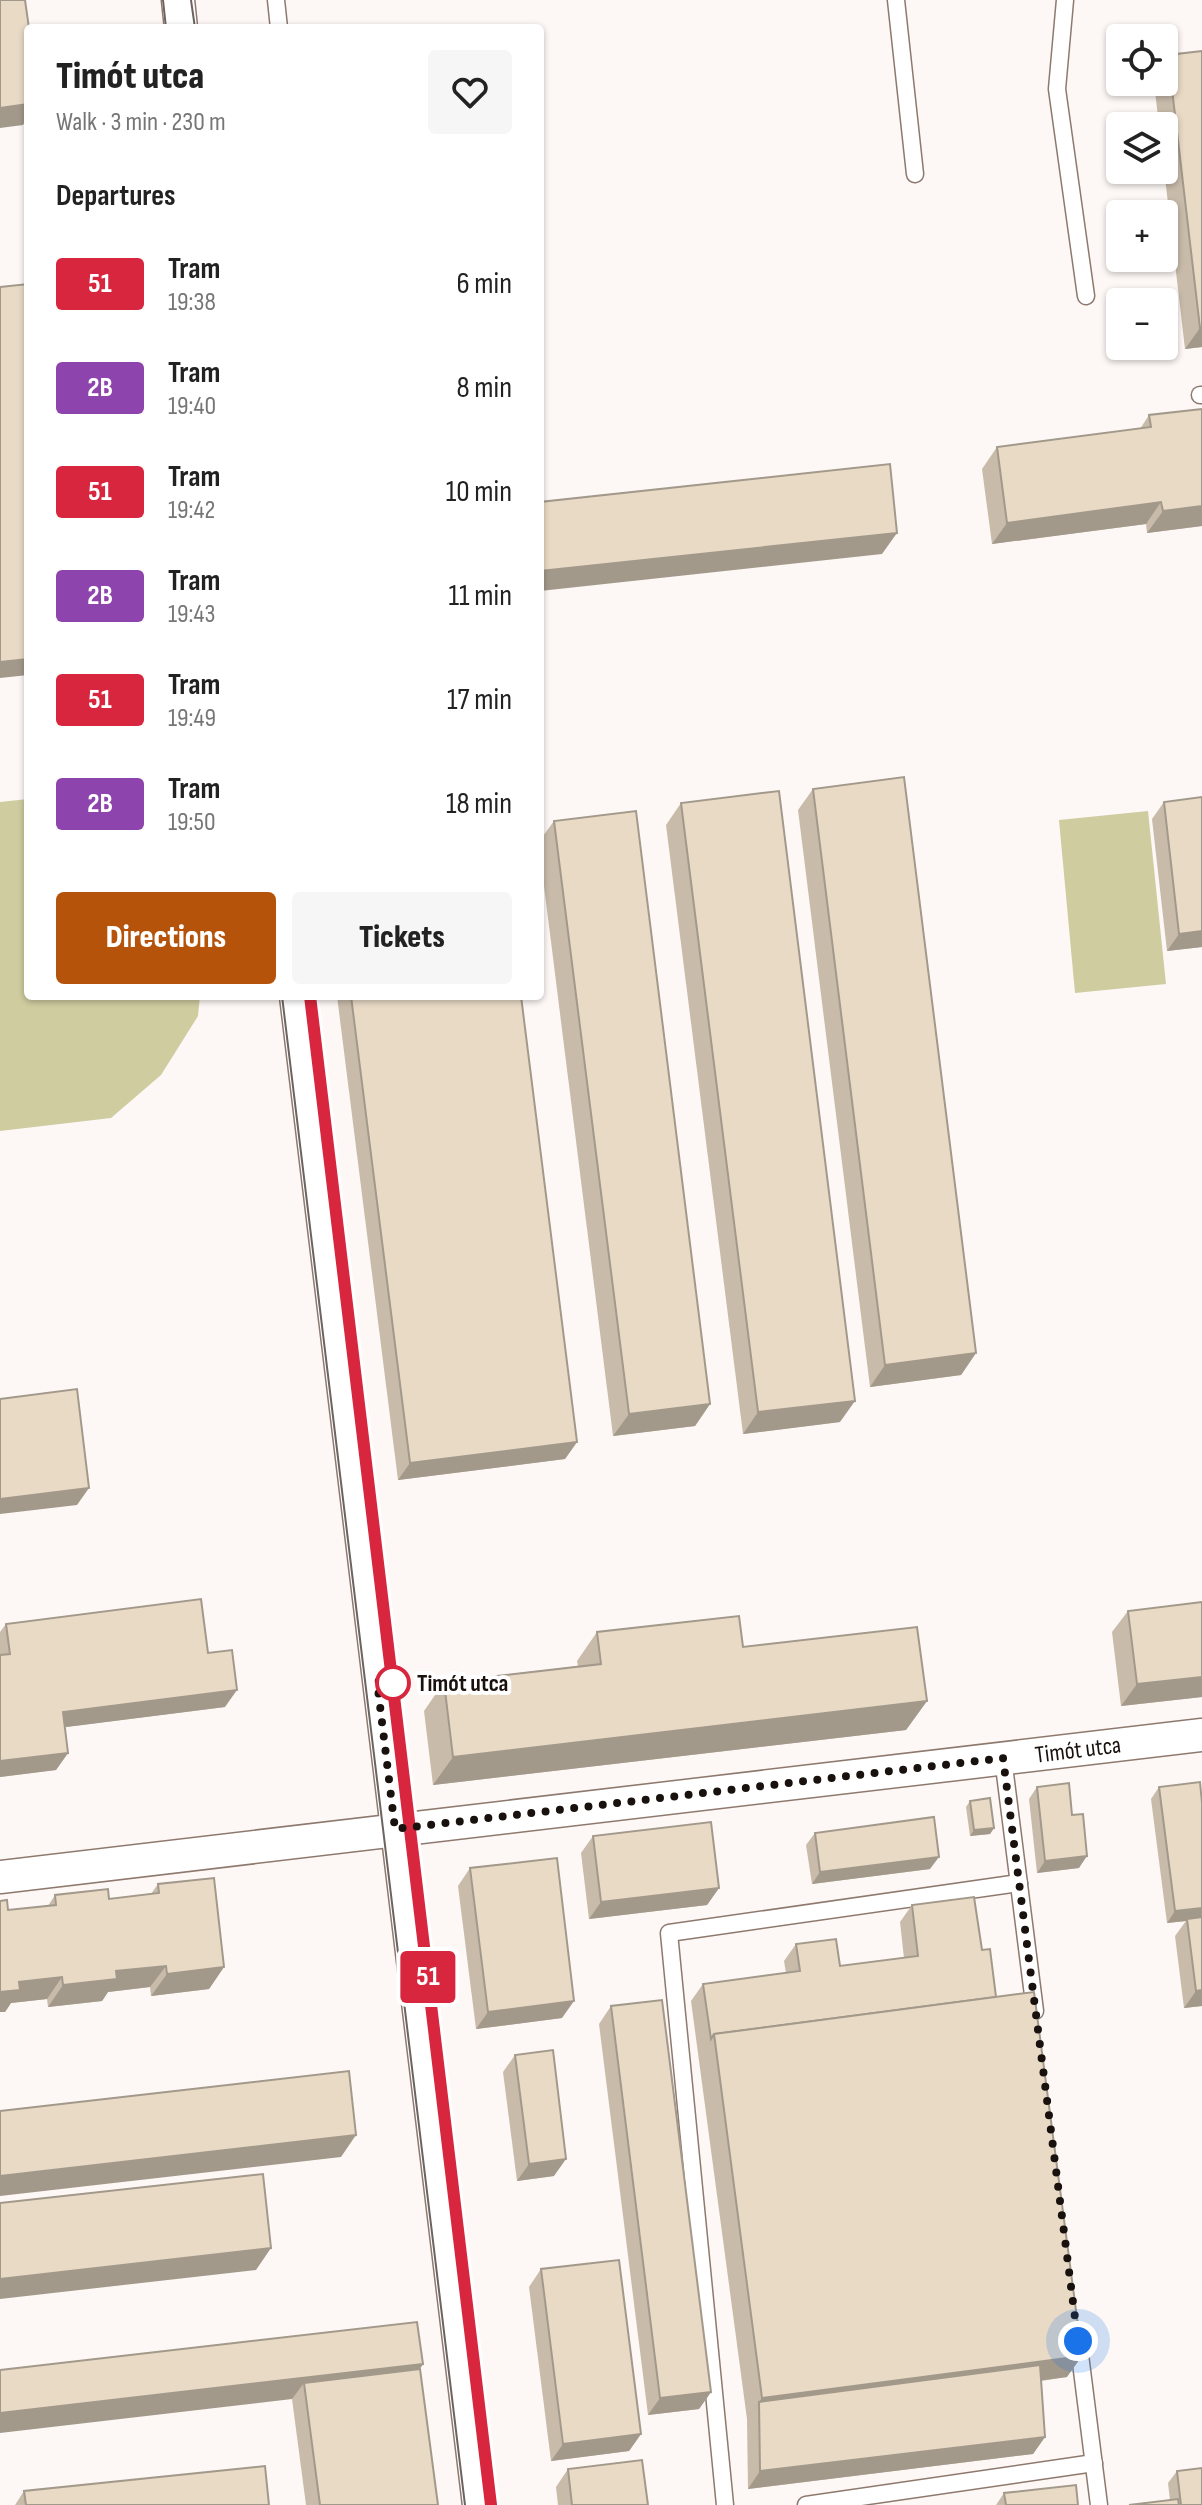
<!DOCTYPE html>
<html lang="en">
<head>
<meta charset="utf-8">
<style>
	body { margin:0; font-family:"Sofia Sans Condensed",sans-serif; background:#f6f6f6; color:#222; height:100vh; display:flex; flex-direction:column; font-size:30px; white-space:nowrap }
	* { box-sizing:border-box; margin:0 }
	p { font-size:26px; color:#767676 }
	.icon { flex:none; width:44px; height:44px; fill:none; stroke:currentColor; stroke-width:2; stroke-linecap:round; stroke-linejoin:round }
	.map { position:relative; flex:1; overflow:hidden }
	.sheet { position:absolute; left:24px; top:24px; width:520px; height:976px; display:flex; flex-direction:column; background:#fff; border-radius:8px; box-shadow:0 2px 6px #0004 }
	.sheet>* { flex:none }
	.badge { padding:0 16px; border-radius:6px; font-size:28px; line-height:52px }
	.controls { position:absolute; left:1106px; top:24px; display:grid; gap:16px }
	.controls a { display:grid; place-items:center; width:72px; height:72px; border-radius:8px; background:#fff; box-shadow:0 2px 6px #0004; font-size:40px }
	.you { position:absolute; width:40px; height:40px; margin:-20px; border:6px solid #fff; border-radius:50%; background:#1a73e8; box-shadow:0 0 0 12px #1a73e833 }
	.map>.badge { position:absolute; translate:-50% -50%; box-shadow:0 0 0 4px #fff }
	h2 { padding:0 32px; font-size:30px; line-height:72px }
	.round { display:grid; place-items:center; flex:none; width:84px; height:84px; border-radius:8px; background:#f6f6f6 }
	.summary { display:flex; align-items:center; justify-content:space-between; height:136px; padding:0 32px }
	h1 { font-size:38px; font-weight:800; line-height:60px }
	.cta { display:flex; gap:16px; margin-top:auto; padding:16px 32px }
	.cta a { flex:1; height:92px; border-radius:8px; background:#b45309; color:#fff; font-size:32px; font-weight:800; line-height:92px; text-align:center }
	.cta a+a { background:#f6f6f6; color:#222 }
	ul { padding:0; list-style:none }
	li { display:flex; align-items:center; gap:24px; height:104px; padding:0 32px }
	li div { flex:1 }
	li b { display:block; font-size:30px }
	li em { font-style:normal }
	li .badge { min-width:88px; font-weight:700; text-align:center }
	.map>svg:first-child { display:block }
	.green { fill:#cfcca0 }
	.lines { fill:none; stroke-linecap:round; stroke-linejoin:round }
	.service-casing { stroke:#8e796e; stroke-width:19 }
	.minor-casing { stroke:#8e796e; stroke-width:35 }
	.service { stroke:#fff; stroke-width:16 }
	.minor { stroke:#fff; stroke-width:32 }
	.tram { stroke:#6b6461; stroke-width:2 }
	.wall { fill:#c8bbaa }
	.shaded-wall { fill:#a3998b }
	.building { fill:#e9dac6; stroke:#a3998b; stroke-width:2 }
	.line-casing { stroke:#fff; stroke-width:18 }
	.line { stroke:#d7263d; stroke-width:12 }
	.walk { stroke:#19110d; stroke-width:8; stroke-dasharray:0 14.4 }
	.stop-dot { fill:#fff; stroke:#d7263d; stroke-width:4 }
	.labels { text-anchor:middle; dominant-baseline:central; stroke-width:8; stroke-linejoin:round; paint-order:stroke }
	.stop-label { font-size:24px; font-weight:bold; fill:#19110d; stroke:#fff; text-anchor:start }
	.street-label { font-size:24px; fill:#19110d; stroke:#fff }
</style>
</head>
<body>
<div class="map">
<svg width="1202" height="2505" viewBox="0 0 1202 2505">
	<rect width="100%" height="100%" fill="#fdf8f6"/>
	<g class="green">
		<path d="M28,799v197h172l-2,20 -37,59 -50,43 -111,13v-329z"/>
		<path d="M1148,811l18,173 -91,9 -16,-173z"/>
	</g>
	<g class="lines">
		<defs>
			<g id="service">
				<path d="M276,0l3,28"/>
				<path d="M896,0l19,174"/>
				<path d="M1065,0l-8,89 29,207"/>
				<path d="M1200,395h2"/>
				<path d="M1003,1758l32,253"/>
				<path d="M1078,2339l21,166"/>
				<path d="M725,2505l-56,-572 350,-50"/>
				<path d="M806,2505l288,-42"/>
			</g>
			<g id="minor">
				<path d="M178,0l3,28"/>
				<path d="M296,996l183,1509"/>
				<path d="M0,1877l1202,-142"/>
			</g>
		</defs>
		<use href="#service" class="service-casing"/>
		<use href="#minor" class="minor-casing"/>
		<use href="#service" class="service"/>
		<use href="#minor" class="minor"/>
		<g class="tram">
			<path d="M163,0l3,28"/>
			<path d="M191,0l4,28"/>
			<path d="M282,996l183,1509"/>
			<path d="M309,996l182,1509"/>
		</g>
	</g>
	<g class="wall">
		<path d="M1202,51v296l-17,2 -21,-180v-43h-5l-5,-44h10v-21l4,-6z"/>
		<path d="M1149,415l53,111 -55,7 -1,-9 -154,20 -10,-75 15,-22 143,-18z"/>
		<path d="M813,789l163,564 -15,22 -91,12 -72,-577z"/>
		<path d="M1164,802l38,145 -35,4 -15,-132z"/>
		<path d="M681,803l159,619 -97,12 -77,-609z"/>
		<path d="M554,821l156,583 -15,22 -82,10 -73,-582v-14z"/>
		<path d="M337,996h184l56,446 -12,17 -167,21z"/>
		<path d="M1202,1602v95l-81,9 -9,-74 16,-21z"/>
		<path d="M6,1624l202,29 17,54 -160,20 3,26 -12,17 -56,7v-145z"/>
		<path d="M597,1632l146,15 184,54 -21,29 -473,55 -9,-74 20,-29 134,-16 -1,-5z"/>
		<path d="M1200,1782l2,224 -18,2 -9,-72 11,-15 -19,2 -16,-124 8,-12z"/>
		<path d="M1037,1787l35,28 7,53 -42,5 -8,-74z"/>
		<path d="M970,1801l24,27 -4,6 -20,2 -4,-29z"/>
		<path d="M815,1833l115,36 -118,15 -6,-39z"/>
		<path d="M593,1836l126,52 -12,17 -118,14 -8,-66z"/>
		<path d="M470,1868l92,150 -86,11 -18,-143z"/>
		<path d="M158,1884l66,83 -15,22 -58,7 -1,-9 -42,5 -6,9 -54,6 -1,-8 -36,4 -6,9 3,-102 40,-4 7,-11 54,4 42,-5z"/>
		<path d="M912,1905l70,45 14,47 71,380 -26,4 4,56 -12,17 -285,35 -1,-70 -56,-418 12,-17 83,-11 -2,-12 12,-17 44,22 64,-8 -4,-36z"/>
		<path d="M611,2006l100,386 -12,17 -51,6 -49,-391z"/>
		<path d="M515,2055l39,121 -37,5 -14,-109z"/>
		<path d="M541,2269l100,165 -12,17 -78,10 -22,-174z"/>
		<path d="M423,2364l-3,5 18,136h-132l-14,-106 -292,-29z"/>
		<path d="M568,2469l80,36h-90l-2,-18z"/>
		<path d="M1177,2471l25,34h-73l41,-5 -2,-17z"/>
		<path d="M24,2491l245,14h-254z"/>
		<path d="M1004,2493l74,12h-82z"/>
	</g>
	<g class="shaded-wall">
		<path d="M28,104v13l-5,8 -23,3v-20z"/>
		<path d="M1202,327v20l-17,2 15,-21z"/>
		<path d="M1161,502l-15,22 -154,20 15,-21z"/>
		<path d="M1202,506v20l-55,7 16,-22z"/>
		<path d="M897,533l-15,21 -342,37v-20z"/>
		<path d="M28,659v16l-28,3v-16z"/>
		<path d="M1202,931v16l-35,4 12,-17z"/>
		<path d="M976,1353l-15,22 -91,12 15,-22z"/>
		<path d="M855,1401l-15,21 -97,12 15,-22z"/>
		<path d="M710,1404l-15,22 -82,10 16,-22z"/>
		<path d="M577,1442l-12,17 -167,21 12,-17z"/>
		<path d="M89,1488l-12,17 -77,9v-15z"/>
		<path d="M1202,1677v20l-81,9 16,-22z"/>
		<path d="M237,1690l-12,17 -174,22 12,-17z"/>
		<path d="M927,1701l-21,29 -473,55 20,-28z"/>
		<path d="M68,1753l-12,17 -56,7v-16z"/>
		<path d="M994,1828l-4,6 -20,2 4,-6z"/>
		<path d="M1087,1856l-8,12 -42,5 8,-12z"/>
		<path d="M939,1857l-9,12 -118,15 8,-12z"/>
		<path d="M719,1888l-12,17 -118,14 12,-17z"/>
		<path d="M1202,1908v11h-15l-1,2 -19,2 8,-12z"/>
		<path d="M166,1966l-16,21 -42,5 -6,9 -54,6 15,-22 53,-14z"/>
		<path d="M224,1967l-15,22 -58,7 16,-22z"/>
		<path d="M62,1977l-15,22 -36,4 -6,9h-5v-20l19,-10z"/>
		<path d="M1202,1990v16l-18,2 12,-17z"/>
		<path d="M574,2001l-12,17 -86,11 12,-17z"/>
		<path d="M356,2135l-15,22 -341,39v-20z"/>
		<path d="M566,2159l-12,17 -37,5 12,-17z"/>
		<path d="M271,2248l-15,22 -256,29v-20z"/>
		<path d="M1082,2356l-15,21 -308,41v-16l-12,17 15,-21z"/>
		<path d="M423,2364l-15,22 -104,-3 -12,16 -292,34v-20z"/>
		<path d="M711,2392l-12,17 -51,6 12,-17z"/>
		<path d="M641,2434l-12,17 -78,10 12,-17z"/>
		<path d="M1045,2437l-12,17 -285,35 12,-18z"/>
	</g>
	<g class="building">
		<path d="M0,0h25l4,28 -1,76 -28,4z"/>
		<path d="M1202,51v276l-2,1 -32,-273z"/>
		<path d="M28,284v375l-28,3v-375z"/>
		<path d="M1202,409v97l-39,5 -2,-9 -154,21 -10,-76 154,-20 -2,-12z"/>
		<path d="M890,464l7,69 -357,38v-69z"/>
		<path d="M904,777l72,576 -91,12 -72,-576z"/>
		<path d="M779,791l76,610 -97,11 -77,-609z"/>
		<path d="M1202,797v134l-23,3 -15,-132z"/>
		<path d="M636,811l74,593 -81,10 -75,-593z"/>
		<path d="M351,996h170l56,446 -167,21z"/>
		<path d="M77,1389l12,99 -89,11v-100z"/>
		<path d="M201,1599l7,54 24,-3 5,40 -174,22 5,41 -68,8v-106l10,-1 -4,-30z"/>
		<path d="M1202,1602v75l-65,7 -9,-73z"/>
		<path d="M739,1616l4,31 174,-20 10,74 -474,56 -9,-75 157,-18 -4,-32z"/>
		<path d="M1200,1782l2,21v105l-27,3 -16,-124z"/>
		<path d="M1069,1783l3,32 11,-1 4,42 -42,5 -8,-74z"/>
		<path d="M990,1798l4,30 -20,2 -4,-29z"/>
		<path d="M934,1817l5,40 -119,15 -5,-39z"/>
		<path d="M711,1822l8,66 -118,14 -8,-66z"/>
		<path d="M557,1858l17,143 -86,11 -18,-144z"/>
		<path d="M214,1878l10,89 -57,7 -1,-8 -50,5 1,8 -54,6 -1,-8 -43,5 1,8 -20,2v-91l7,-1 1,10 48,-5 -1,-10 53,-6 1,10 50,-6 -1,-9z"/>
		<path d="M974,1897l8,53 8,-1 6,48 -282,37 -3,5 -8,-55 97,-13 -4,-27 40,-5 4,27 78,-10 -6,-51z"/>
		<path d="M1202,1917v73l-6,1 -9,-72z"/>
		<path d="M1034,1992l48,364 -320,42 -48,-364z"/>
		<path d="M662,2000l49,392 -51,6 -49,-392z"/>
		<path d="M553,2050l13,109 -37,5 -14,-109z"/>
		<path d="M349,2071l7,64 -356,41v-65z"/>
		<path d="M263,2174l8,74 -271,31v-76z"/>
		<path d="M619,2260l22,174 -78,10 -22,-175z"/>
		<path d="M417,2322l6,42 -423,49v-43z"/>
		<path d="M1040,2365l5,72 -285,34 -1,-69z"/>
		<path d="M420,2369l18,136h-118l-16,-122z"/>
		<path d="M642,2460l6,45h-76l-4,-36z"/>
		<path d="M265,2466l4,39h-243l-2,-14z"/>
		<path d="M1202,2468v37h-21l-4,-34z"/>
		<path d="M1076,2485l2,20h-72l-2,-12z"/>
		<path d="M1178,2499l1,6h-50z"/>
	</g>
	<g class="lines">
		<defs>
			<path id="line" d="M310,996l181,1509"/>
		</defs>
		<use href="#line" class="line-casing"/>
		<use href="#line" class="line"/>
		<path class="walk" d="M393,1683l-16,-2 18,148 608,-71 75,583"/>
	</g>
	<circle class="stop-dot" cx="393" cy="1683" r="16"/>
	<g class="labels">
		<g class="stop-label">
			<text x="417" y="1683">Timót utca</text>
		</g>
		<g class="street-label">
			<text transform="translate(1078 1750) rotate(-7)">Timót utca</text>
		</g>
	</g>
</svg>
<div class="controls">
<a><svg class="icon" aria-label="locate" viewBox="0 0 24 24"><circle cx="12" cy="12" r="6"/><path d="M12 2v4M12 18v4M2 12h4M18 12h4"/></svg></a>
<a><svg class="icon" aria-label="layers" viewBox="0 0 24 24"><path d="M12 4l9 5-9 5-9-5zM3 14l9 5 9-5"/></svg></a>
<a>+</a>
<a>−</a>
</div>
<div class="you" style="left:1078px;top:2341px"></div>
<b class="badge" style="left:428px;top:1977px;background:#d7263d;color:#fff">51</b>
<section class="sheet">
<div class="summary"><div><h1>Timót utca</h1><p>Walk · 3 min · 230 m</p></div><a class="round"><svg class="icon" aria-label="heart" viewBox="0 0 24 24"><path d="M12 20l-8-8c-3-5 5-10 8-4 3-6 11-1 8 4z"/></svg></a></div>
<h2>Departures</h2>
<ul>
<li><span class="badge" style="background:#d7263d;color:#fff">51</span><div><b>Tram</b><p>19:38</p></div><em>6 min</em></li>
<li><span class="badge" style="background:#8e44ad;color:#fff">2B</span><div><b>Tram</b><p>19:40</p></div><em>8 min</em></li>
<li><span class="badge" style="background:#d7263d;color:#fff">51</span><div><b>Tram</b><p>19:42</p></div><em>10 min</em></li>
<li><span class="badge" style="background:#8e44ad;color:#fff">2B</span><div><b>Tram</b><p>19:43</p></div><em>11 min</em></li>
<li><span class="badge" style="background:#d7263d;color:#fff">51</span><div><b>Tram</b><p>19:49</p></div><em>17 min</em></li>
<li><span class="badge" style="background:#8e44ad;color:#fff">2B</span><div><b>Tram</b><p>19:50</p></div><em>18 min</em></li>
</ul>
<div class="cta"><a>Directions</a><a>Tickets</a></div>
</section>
</div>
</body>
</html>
